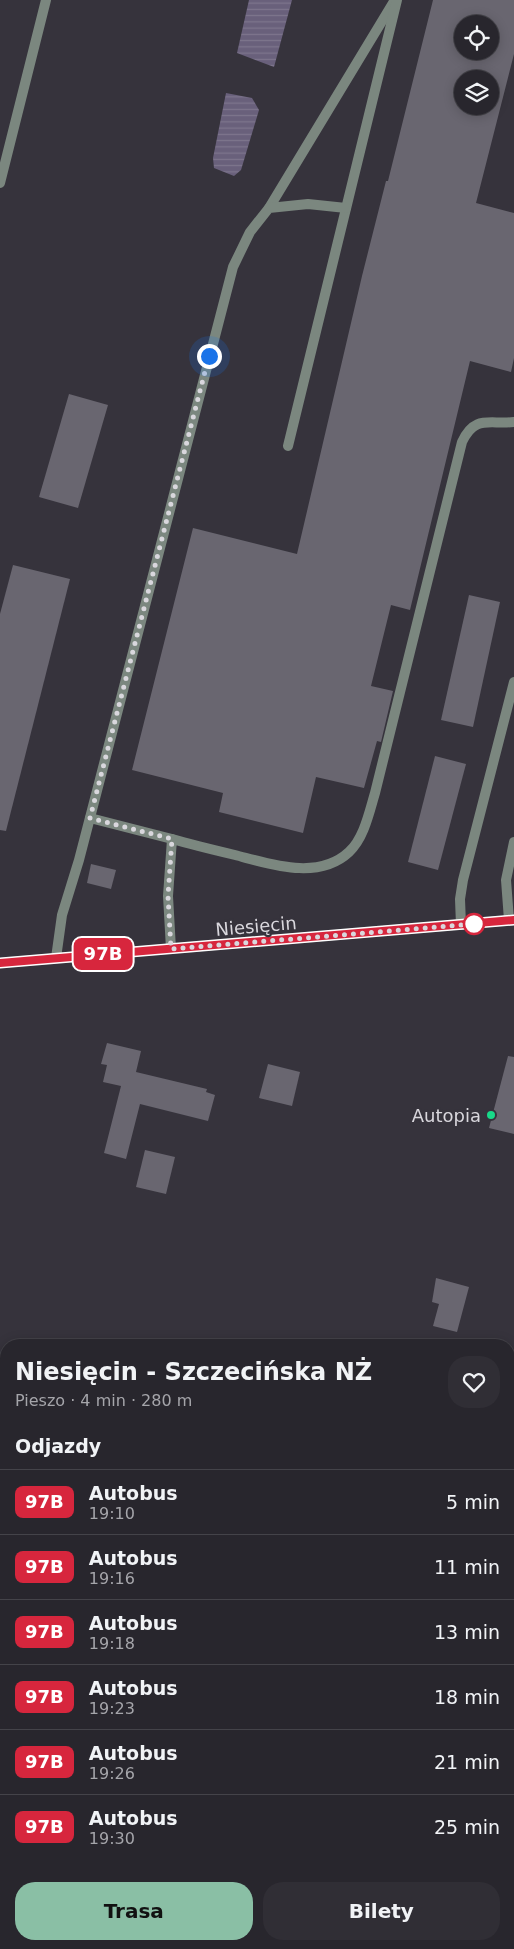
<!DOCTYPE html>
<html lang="pl">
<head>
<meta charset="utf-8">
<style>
	body { margin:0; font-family:"DejaVu Sans",sans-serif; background:#302e35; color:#f1f3f6; height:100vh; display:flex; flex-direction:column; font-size:19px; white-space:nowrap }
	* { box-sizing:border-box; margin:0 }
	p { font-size:16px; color:#a5a5aa }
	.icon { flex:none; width:28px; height:28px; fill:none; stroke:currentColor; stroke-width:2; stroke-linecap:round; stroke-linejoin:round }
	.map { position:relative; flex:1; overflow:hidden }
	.details { position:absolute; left:0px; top:1339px; width:515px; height:611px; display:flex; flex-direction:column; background:#28262d; border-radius:20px 20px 0 0; box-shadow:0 2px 12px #0003,0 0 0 1px #444349 }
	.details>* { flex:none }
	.badge { padding:0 10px; border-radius:8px; font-size:18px; line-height:32px }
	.fabs { position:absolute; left:454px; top:15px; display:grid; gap:10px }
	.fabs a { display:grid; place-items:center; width:45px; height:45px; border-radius:50%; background:#28262d; box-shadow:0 2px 12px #0003,0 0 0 1px #444349; font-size:25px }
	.you { position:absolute; width:25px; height:25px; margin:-12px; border:4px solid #fff; border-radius:50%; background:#1a73e8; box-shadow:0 0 0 8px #1a73e833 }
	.map>.badge { position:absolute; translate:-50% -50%; box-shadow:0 0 0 2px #fff }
	h2 { padding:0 15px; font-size:19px; line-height:45px }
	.round { display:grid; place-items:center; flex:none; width:52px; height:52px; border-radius:20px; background:#302e35 }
	.head { display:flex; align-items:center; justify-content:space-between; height:85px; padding:0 15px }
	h1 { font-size:24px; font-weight:800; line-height:38px }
	.button { display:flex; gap:10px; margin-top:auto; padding:10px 15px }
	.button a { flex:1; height:58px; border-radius:20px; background:#8abfa5; color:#111; font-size:20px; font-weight:800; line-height:58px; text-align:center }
	.button a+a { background:#302e35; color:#f1f3f6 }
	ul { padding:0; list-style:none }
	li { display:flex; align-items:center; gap:15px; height:65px; padding:0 15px; border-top:1px solid #444349 }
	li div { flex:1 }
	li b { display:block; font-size:19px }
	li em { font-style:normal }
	li .badge { min-width:55px; font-weight:700; text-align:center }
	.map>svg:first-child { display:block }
	.water { fill:url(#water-rules) }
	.building { fill:#696670; fill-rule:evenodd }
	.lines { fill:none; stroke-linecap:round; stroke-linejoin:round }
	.path { stroke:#88868d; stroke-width:3; stroke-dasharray:2.5 4; stroke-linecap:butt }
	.service { stroke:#7b877f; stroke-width:10 }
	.minor { stroke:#7b877f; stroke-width:10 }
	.tertiary { stroke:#7b877f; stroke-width:10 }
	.secondary { stroke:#a1b6a9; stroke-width:10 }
	.line-casing { stroke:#fff; stroke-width:11 }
	.line { stroke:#d7263d; stroke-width:8 }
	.walk { stroke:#d9d7dd; stroke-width:5; stroke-dasharray:0 9 }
	.stop-dot { fill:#fff; stroke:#d7263d; stroke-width:2.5 }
	.poi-dot { fill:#18d989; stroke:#36333c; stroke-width:2 }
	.labels { text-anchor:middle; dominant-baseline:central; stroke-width:4.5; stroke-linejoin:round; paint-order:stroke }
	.street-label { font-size:18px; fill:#d9d7dd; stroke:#36333c }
	.poi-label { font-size:18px; fill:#d9d7dd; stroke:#36333c; text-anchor:end }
</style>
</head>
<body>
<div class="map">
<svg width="514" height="1949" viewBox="0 0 514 1949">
	<defs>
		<pattern id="water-rules" width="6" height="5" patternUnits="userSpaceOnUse" patternTransform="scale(1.25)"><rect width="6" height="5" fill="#69607b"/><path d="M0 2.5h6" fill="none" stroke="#7e768d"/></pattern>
	</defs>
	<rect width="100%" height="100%" fill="#36333c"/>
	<g class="water">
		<path d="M249,0h43l-18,67 -37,-14z"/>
		<path d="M226,93l26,5 7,12 -18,60 -7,6 -20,-8 -1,-10z"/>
	</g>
	<g class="building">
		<path d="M433,0h81v54l-38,149 38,10v145l-3,14 -41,-11 -60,249 -19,-5 -20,81 22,5 -12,51 -4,-1 -13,47 -48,-11 -13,56 -84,-21 4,-19 -91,-23 61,-242 104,26 65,-278 24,-95h2zM462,24h28v27h-28zM462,79h28v27h-28z"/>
		<path d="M69,394l39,11 -30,103 -39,-11z"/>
		<path d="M13,565l57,14 -64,252 -6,-1v-216z"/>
		<path d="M469,595l31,7 -27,125 -32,-7z"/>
		<path d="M435,756l31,8 -28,106 -30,-8z"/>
		<path d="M91,864l25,6 -5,19 -24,-6z"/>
		<path d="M107,1043l34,8 -5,21 71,17 -1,3 9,3 -7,26 -68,-17 -14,55 -22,-6 17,-67 -18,-4 4,-17 -6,-1z"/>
		<path d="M508,1056l6,1v77l-25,-6z"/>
		<path d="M268,1064l32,8 -8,34 -33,-8z"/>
		<path d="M145,1150l30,7 -9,37 -30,-7z"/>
		<path d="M436,1278l33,9 -12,45 -24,-6 6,-22 -7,-2z"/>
	</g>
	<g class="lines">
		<g class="path">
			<path d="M509,1812l5,-8"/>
			<path d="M423,1949l3,-5"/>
		</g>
		<g class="service">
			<path d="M0,183l46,-183"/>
			<path d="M269,208l124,-205"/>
			<path d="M288,446l109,-446"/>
			<path d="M90,818l82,21"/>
			<path d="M509,920l-3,-40 8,-38"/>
			<path d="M461,925l-1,-26 3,-19 51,-198"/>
			<path d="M171,949l-3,-53 4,-57c21,6 42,11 63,16 35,9 83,26 114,-3 15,-14 20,-39 26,-59l87,-351c13,-28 28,-17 52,-20"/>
			<path d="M56,958l6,-43 17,-55 154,-593 17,-35 19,-24 39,-4 38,4"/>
		</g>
		<path class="minor" d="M0,1706l6,1"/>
		<path class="tertiary" d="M0,963l514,-43"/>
		<g class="secondary">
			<path d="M509,1846l5,-8"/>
			<path d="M444,1949l3,-5"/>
		</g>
	</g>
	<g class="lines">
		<defs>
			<path id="line" d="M0,963l514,-43"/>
		</defs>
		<use href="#line" class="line-casing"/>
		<use href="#line" class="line"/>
		<path class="walk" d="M209,356l-119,462 82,21 -4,57 3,53 303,-25"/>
	</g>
	<circle class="stop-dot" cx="474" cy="924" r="10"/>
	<circle class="poi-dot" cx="491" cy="1115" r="5"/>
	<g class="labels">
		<g class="street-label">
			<text transform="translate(256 926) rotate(-5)">Niesięcin</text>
		</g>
		<g class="poi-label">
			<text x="481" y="1115">Autopia</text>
		</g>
	</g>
</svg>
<div class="fabs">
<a><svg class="icon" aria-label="locate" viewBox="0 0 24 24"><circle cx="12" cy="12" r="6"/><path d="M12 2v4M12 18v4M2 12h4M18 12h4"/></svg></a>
<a><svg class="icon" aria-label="layers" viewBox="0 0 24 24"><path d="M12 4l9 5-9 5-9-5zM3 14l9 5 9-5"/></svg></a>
</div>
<div class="you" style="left:209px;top:356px"></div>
<b class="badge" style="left:103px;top:954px;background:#d7263d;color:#fff">97B</b>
<section class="details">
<div class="head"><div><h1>Niesięcin - Szczecińska NŻ</h1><p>Pieszo · 4 min · 280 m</p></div><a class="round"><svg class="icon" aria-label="heart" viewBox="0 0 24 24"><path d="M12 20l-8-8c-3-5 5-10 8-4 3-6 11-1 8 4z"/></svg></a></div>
<h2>Odjazdy</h2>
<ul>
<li><span class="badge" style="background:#d7263d;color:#fff">97B</span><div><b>Autobus</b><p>19:10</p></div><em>5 min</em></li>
<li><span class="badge" style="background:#d7263d;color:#fff">97B</span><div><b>Autobus</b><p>19:16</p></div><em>11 min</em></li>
<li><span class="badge" style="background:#d7263d;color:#fff">97B</span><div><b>Autobus</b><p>19:18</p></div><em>13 min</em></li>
<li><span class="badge" style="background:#d7263d;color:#fff">97B</span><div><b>Autobus</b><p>19:23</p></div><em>18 min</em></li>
<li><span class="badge" style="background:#d7263d;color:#fff">97B</span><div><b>Autobus</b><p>19:26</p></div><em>21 min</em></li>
<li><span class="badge" style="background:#d7263d;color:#fff">97B</span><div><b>Autobus</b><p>19:30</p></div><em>25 min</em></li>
</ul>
<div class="button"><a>Trasa</a><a>Bilety</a></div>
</section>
</div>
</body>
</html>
